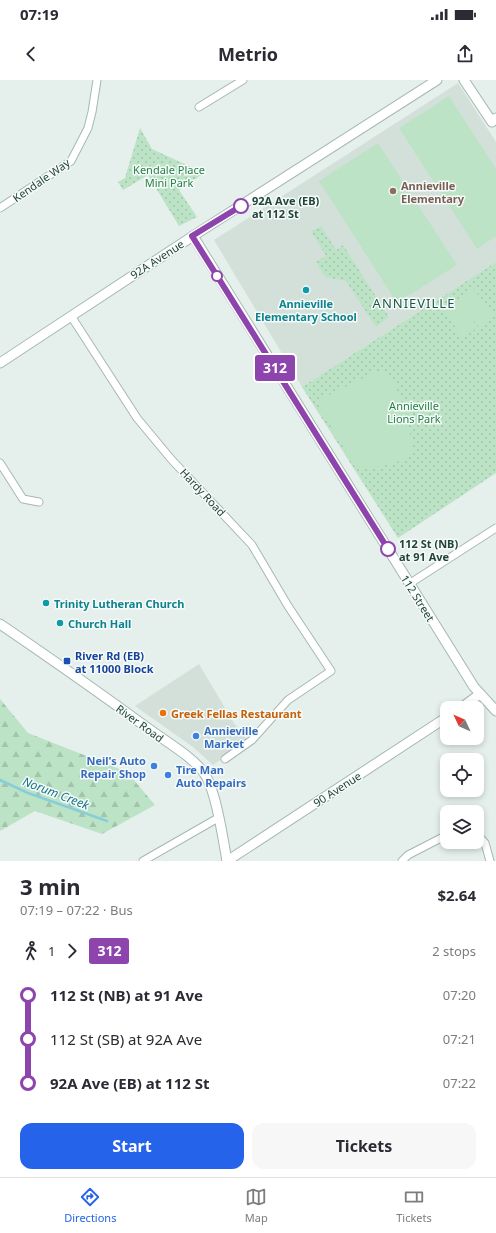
<!DOCTYPE html>
<html lang="en">
<head>
<meta charset="utf-8">
<style>
	body { margin:0; font-family:"Noto Sans",sans-serif; background:#f7f7f7; color:#2b2b33; height:100vh; display:flex; flex-direction:column; font-size:15px; white-space:nowrap }
	* { box-sizing:border-box; margin:0 }
	p { font-size:13px; color:#7c7c81 }
	.icon { flex:none; width:22px; height:22px; fill:none; stroke:currentColor; stroke-width:2; stroke-linecap:round; stroke-linejoin:round }
	.map { position:relative; height:781px; overflow:hidden }
	.sheet { display:flex; flex-direction:column; background:#fff; flex:1 }
	.sheet>* { flex:none }
	.badge { padding:0 8px; border-radius:3px; font-size:14px; line-height:26px }
	.needle { width:26px; rotate:314deg }
	.controls { position:absolute; left:440px; top:621px; display:grid; gap:8px }
	.controls a { display:grid; place-items:center; width:44px; height:44px; border-radius:8px; background:#fff; box-shadow:0 2px 6px #0003; font-size:20px }
	.map>.badge { position:absolute; translate:-50% -50%; box-shadow:0 0 0 2px #fff }
	.legs { display:flex; align-items:center; gap:6px; height:44px; padding:0 20px; font-size:13px }
	.legs p { margin-inline-start:auto }
	.head { display:flex; align-items:center; justify-content:space-between; height:68px; padding:0 20px }
	h1 { font-size:22px; font-weight:700; line-height:30px }
	.primary-button { display:flex; gap:8px; margin-top:auto; padding:8px 20px }
	.primary-button a { flex:1; height:46px; border-radius:12px; background:#2563eb; color:#fff; font-size:16px; font-weight:700; line-height:46px; text-align:center }
	.primary-button a+a { background:#f7f7f7; color:#2b2b33 }
	ul { padding:0 20px; list-style:none }
	li { display:flex; align-items:center; gap:14px; height:44px; font-size:15px }
	li i { display:grid; place-items:center; width:6px; height:100%; margin:0 5px; background:currentColor }
	li i::after { content:''; width:10px; height:10px; margin:-5px; border:3px solid; border-radius:50%; background:#fff }
	li p { margin-inline-start:auto }
	li:first-child i { background:linear-gradient(#0000 50%,currentColor 0) }
	li:last-child i { background:linear-gradient(currentColor 50%,#0000 0) }
	.status { display:flex; justify-content:space-between; align-items:center; height:28px; padding:0 20px; background:#fff; direction:ltr }
	.status svg { height:11px; fill:currentColor }
	header { display:flex; justify-content:space-between; align-items:center; height:52px; padding:0 20px; background:#fff; font-size:18px; font-weight:700 }
	.menu { display:flex; justify-content:space-around; align-items:center; height:56px; border-top:1px solid #e1e1e2; background:#fff; font-size:11px; color:#7c7c81 }
	.menu a { display:grid; justify-items:center; gap:2px }
	.menu .active { color:#2563eb }
	.map>svg:first-child { display:block }
	.built { fill:#d3e0da }
	.forest { fill:url(#forest-firs) }
	.park { fill:url(#park-dots) }
	.pitch { fill:#bce3c6 }
	.lines { fill:none; stroke-linecap:round; stroke-linejoin:round }
	.stream { stroke:#88ceda; stroke-width:2.5 }
	.minor-casing { stroke:#a6b8b2; stroke-width:9 }
	.tertiary-casing { stroke:#a6b8b2; stroke-width:11 }
	.minor { stroke:#fff; stroke-width:7 }
	.tertiary { stroke:#fff; stroke-width:9 }
	.line-1-casing { stroke:#fff; stroke-width:9 }
	.line-1 { stroke:#8e44ad; stroke-width:6 }
	.education-dot { fill:#8d6e63; stroke:#f6fbf9; stroke-width:1.5 }
	.stop-1-dot { fill:#fff; stroke:#8e44ad; stroke-width:2 }
	.culture-dot { fill:#0f9aa8; stroke:#f6fbf9; stroke-width:1.5 }
	.transit-dot { fill:#1a4fb4; stroke:#f6fbf9; stroke-width:1.5 }
	.food-dot { fill:#e8710a; stroke:#f6fbf9; stroke-width:1.5 }
	.shop-dot { fill:#3f7fe0; stroke:#f6fbf9; stroke-width:1.5 }
	.labels { text-anchor:middle; dominant-baseline:central; stroke-width:3; stroke-linejoin:round; paint-order:stroke }
	.park-label { font-size:11px; fill:#268048; stroke:#f6fbf9 }
	.street-label { font-size:11px; fill:#21443a; stroke:#f6fbf9 }
	.education-label { font-size:11px; font-weight:bold; fill:#785e54; stroke:#f6fbf9; text-anchor:start }
	.stop-label { font-size:11px; font-weight:bold; fill:#21443a; stroke:#f6fbf9; text-anchor:start }
	.culture-label { font-size:11px; font-weight:bold; fill:#0d838f; stroke:#f6fbf9; text-anchor:start }
	.transit-label { font-size:11px; font-weight:bold; fill:#164399; stroke:#f6fbf9; text-anchor:start }
	.food-label { font-size:11px; font-weight:bold; fill:#c56008; stroke:#f6fbf9; text-anchor:start }
	.shop-label { font-size:11px; font-weight:bold; fill:#366cbe; stroke:#f6fbf9; text-anchor:start }
	.water-label { font-size:12px; font-style:italic; fill:#147688; stroke:#f6fbf9 }
	.quarter-label { font-size:13px; letter-spacing:1px; fill:#1a5949; stroke:#f6fbf9 }
</style>
</head>
<body>
<div class="status"><b>07:19</b><svg viewBox="0 0 49 12"><path d="M0 12V9h3v3zM5 12V6h3v6zM10 12V3h3v9zM15 12V0h3v12zM26 1h20v11H26zM47 4h2v5h-2z"/></svg></div>
<header><svg class="icon" aria-label="back" viewBox="0 0 24 24"><path d="M15 5l-7 7 7 7"/></svg>Metrio<svg class="icon" aria-label="share" viewBox="0 0 24 24"><path d="M12 15V3M7 8l5-5 5 5M5 13v7h14v-7"/></svg></header>
<div class="map">
<svg width="496" height="781" viewBox="0 0 496 781">
	<defs>
		<pattern id="forest-firs" width="22" height="20" patternUnits="userSpaceOnUse"><rect width="22" height="20" fill="#bce3c6"/><path d="M5 1l3.5 6h-7zM16 11l3.5 6h-7z" fill="#a1c4ab"/></pattern>
		<pattern id="park-dots" width="8" height="8" patternUnits="userSpaceOnUse"><rect width="8" height="8" fill="#bce3c6"/><path d="M2 2h.1M6 6h.1" fill="none" stroke="#a1c4ab" stroke-width="1.8" stroke-linecap="round"/></pattern>
	</defs>
	<rect width="100%" height="100%" fill="#e5efeb"/>
	<g class="built">
		<path d="M458,3l38,59v120l-194,125 -88,-147z"/>
		<path d="M199,584l35,59 14,18 -35,24 -20,-18 -58,-41z"/>
	</g>
	<path class="forest" d="M0,619l28,34 99,39 28,33 -53,29 -67,-23 -35,20z"/>
	<g class="park">
		<path d="M140,48l12,21 52,24 -25,17 18,27 -18,9 -31,-51 -25,15 -5,-8 7,-4z"/>
		<path d="M321,146l15,24 7,-5 46,72 -13,10 -30,-46 -21,-4 -9,-15 10,-6 -15,-25z"/>
		<path d="M496,182v211l-98,65 -96,-151z"/>
	</g>
	<g class="pitch">
		<path d="M449,16l47,73v67l-19,13 -78,-121z"/>
		<path d="M378,63l79,122 -60,38 -78,-122z"/>
		<path d="M474,209l20,27 -15,11 -20,-27z"/>
		<path d="M458,220l20,27 -15,11 -19,-27z"/>
		<path d="M378,291l13,5 15,35 7,39c-15,17 -36,18 -58,17l-39,-66z"/>
	</g>
	<g class="lines">
		<path class="stream" d="M0,700l28,13 79,28"/>
		<defs>
			<g id="minor">
				<path d="M199,27l44,-27"/>
				<path d="M0,128l71,-47 17,-33 4,-16 5,-32"/>
				<path d="M71,236l66,102 34,41 81,86 36,61 43,65 -43,29 -36,40 -27,19"/>
				<path d="M0,383l23,36 16,3"/>
				<path d="M409,504l87,-56"/>
				<path d="M477,754l8,9 5,18"/>
				<path d="M143,781l75,-43"/>
				<path d="M402,781l6,-6 39,-20"/>
			</g>
			<g id="tertiary">
				<path d="M464,0l28,42 4,-4"/>
				<path d="M193,156l281,451 22,24"/>
				<path d="M0,283l193,-127 244,-156"/>
				<path d="M0,544c50,34 100,69 149,105 16,12 44,28 55,44 12,17 19,66 23,88"/>
				<path d="M461,628l19,-14"/>
				<path d="M227,781l220,-144"/>
			</g>
		</defs>
		<use href="#minor" class="minor-casing"/>
		<use href="#tertiary" class="tertiary-casing"/>
		<use href="#minor" class="minor"/>
		<use href="#tertiary" class="tertiary"/>
	</g>
	<g class="lines">
		<defs>
			<path id="line-1" d="M241,126l-49,30 196,313"/>
		</defs>
		<use href="#line-1" class="line-1-casing"/>
		<use href="#line-1" class="line-1"/>
	</g>
	<circle class="education-dot" cx="393" cy="111" r="4"/>
	<g class="stop-1-dot">
		<circle cx="241" cy="126" r="7"/>
		<circle cx="217" cy="196" r="5"/>
		<circle cx="388" cy="469" r="7"/>
	</g>
	<g class="culture-dot">
		<circle cx="306" cy="210" r="4"/>
		<circle cx="46" cy="523" r="4"/>
		<circle cx="60" cy="543" r="4"/>
	</g>
	<rect class="transit-dot" x="63" y="577" width="8" height="8" rx="2"/>
	<circle class="food-dot" cx="163" cy="633" r="4"/>
	<g class="shop-dot">
		<circle cx="196" cy="656" r="4"/>
		<circle cx="154" cy="686" r="4"/>
		<circle cx="168" cy="695" r="4"/>
	</g>
	<g class="labels">
		<g class="park-label">
			<text x="169" y="89">Kendale Place<tspan x="169" dy="13">Mini Park</tspan></text>
			<text x="414" y="325">Annieville<tspan x="414" dy="13">Lions Park</tspan></text>
		</g>
		<g class="street-label">
			<text transform="translate(41 100) rotate(-35)">Kendale Way</text>
			<text transform="translate(157 179) rotate(-33)">92A Avenue</text>
			<text transform="translate(203 412) rotate(47)">Hardy Road</text>
			<text transform="translate(418 518) rotate(58)">112 Street</text>
			<text transform="translate(140 643) rotate(36)">River Road</text>
			<text transform="translate(337 709) rotate(-33)">90 Avenue</text>
		</g>
		<g class="education-label">
			<text x="401" y="105">Annieville<tspan x="401" dy="13">Elementary</tspan></text>
		</g>
		<g class="stop-label">
			<text x="252" y="120">92A Ave (EB)<tspan x="252" dy="13">at 112 St</tspan></text>
			<text x="399" y="463">112 St (NB)<tspan x="399" dy="13">at 91 Ave</tspan></text>
		</g>
		<g class="culture-label">
			<text x="306" y="223" text-anchor="middle">Annieville<tspan x="306" dy="13">Elementary School</tspan></text>
			<text x="54" y="523">Trinity Lutheran Church</text>
			<text x="68" y="543">Church Hall</text>
		</g>
		<g class="transit-label">
			<text x="75" y="575">River Rd (EB)<tspan x="75" dy="13">at 11000 Block</tspan></text>
		</g>
		<g class="food-label">
			<text x="171" y="633">Greek Fellas Restaurant</text>
		</g>
		<g class="shop-label">
			<text x="204" y="650">Annieville<tspan x="204" dy="13">Market</tspan></text>
			<text x="146" y="680" text-anchor="end">Neil's Auto<tspan x="146" dy="13">Repair Shop</tspan></text>
			<text x="176" y="689">Tire Man<tspan x="176" dy="13">Auto Repairs</tspan></text>
		</g>
		<g class="water-label">
			<text transform="translate(56 713) rotate(21)">Norum Creek</text>
		</g>
		<g class="quarter-label">
			<text x="414" y="223">ANNIEVILLE</text>
		</g>
	</g>
</svg>
<div class="controls">
<a><svg class="needle" viewBox="-14 -14 28 28"><path d="M0-13l5 13h-10z" fill="#e53935"/><path d="M0 13l5-13h-10z" fill="#7c7c81"/></svg></a>
<a><svg class="icon" aria-label="locate" viewBox="0 0 24 24"><circle cx="12" cy="12" r="6"/><path d="M12 2v4M12 18v4M2 12h4M18 12h4"/></svg></a>
<a><svg class="icon" aria-label="layers" viewBox="0 0 24 24"><path d="M12 4l9 5-9 5-9-5zM3 14l9 5 9-5"/></svg></a>
</div>
<b class="badge" style="left:275px;top:288px;background:#8e44ad;color:#fff">312</b>
</div>
<section class="sheet">
<div class="head"><div><h1>3 min</h1><p>07:19 – 07:22 · Bus</p></div><b>$2.64</b></div>
<div class="legs"><svg class="icon" aria-label="walk" viewBox="0 0 24 24"><circle cx="13" cy="4" r="2"/><path d="M13 8l-2 6 4 7M11 14l-3 7M7 12l3-4h3l4 4"/></svg>1<svg class="icon" aria-label="forward" viewBox="0 0 24 24"><path d="M9 5l7 7-7 7"/></svg><b class="badge" style="background:#8e44ad;color:#fff">312</b><p>2 stops</p></div>
<ul>
<li><i style="color:#8e44ad"></i><b>112 St (NB) at 91 Ave</b><p>07:20</p></li>
<li><i style="color:#8e44ad"></i><span>112 St (SB) at 92A Ave</span><p>07:21</p></li>
<li><i style="color:#8e44ad"></i><b>92A Ave (EB) at 112 St</b><p>07:22</p></li>
</ul>
<div class="primary-button"><a>Start</a><a>Tickets</a></div>
</section>
<nav class="menu">
<a class="active"><svg class="icon" aria-label="directions" viewBox="0 0 24 24"><path d="M12 3l9 9-9 9-9-9zM9 14v-3h6M13 9l2 2-2 2"/></svg>Directions</a>
<a><svg class="icon" aria-label="map" viewBox="0 0 24 24"><path d="M3 6l6-2 6 2 6-2v14l-6 2-6-2-6 2zM9 4v14M15 6v14"/></svg>Map</a>
<a><svg class="icon" aria-label="tickets" viewBox="0 0 24 24"><path d="M3 7h18v10H3zM15 7v10"/></svg>Tickets</a>
</nav>
</body>
</html>
